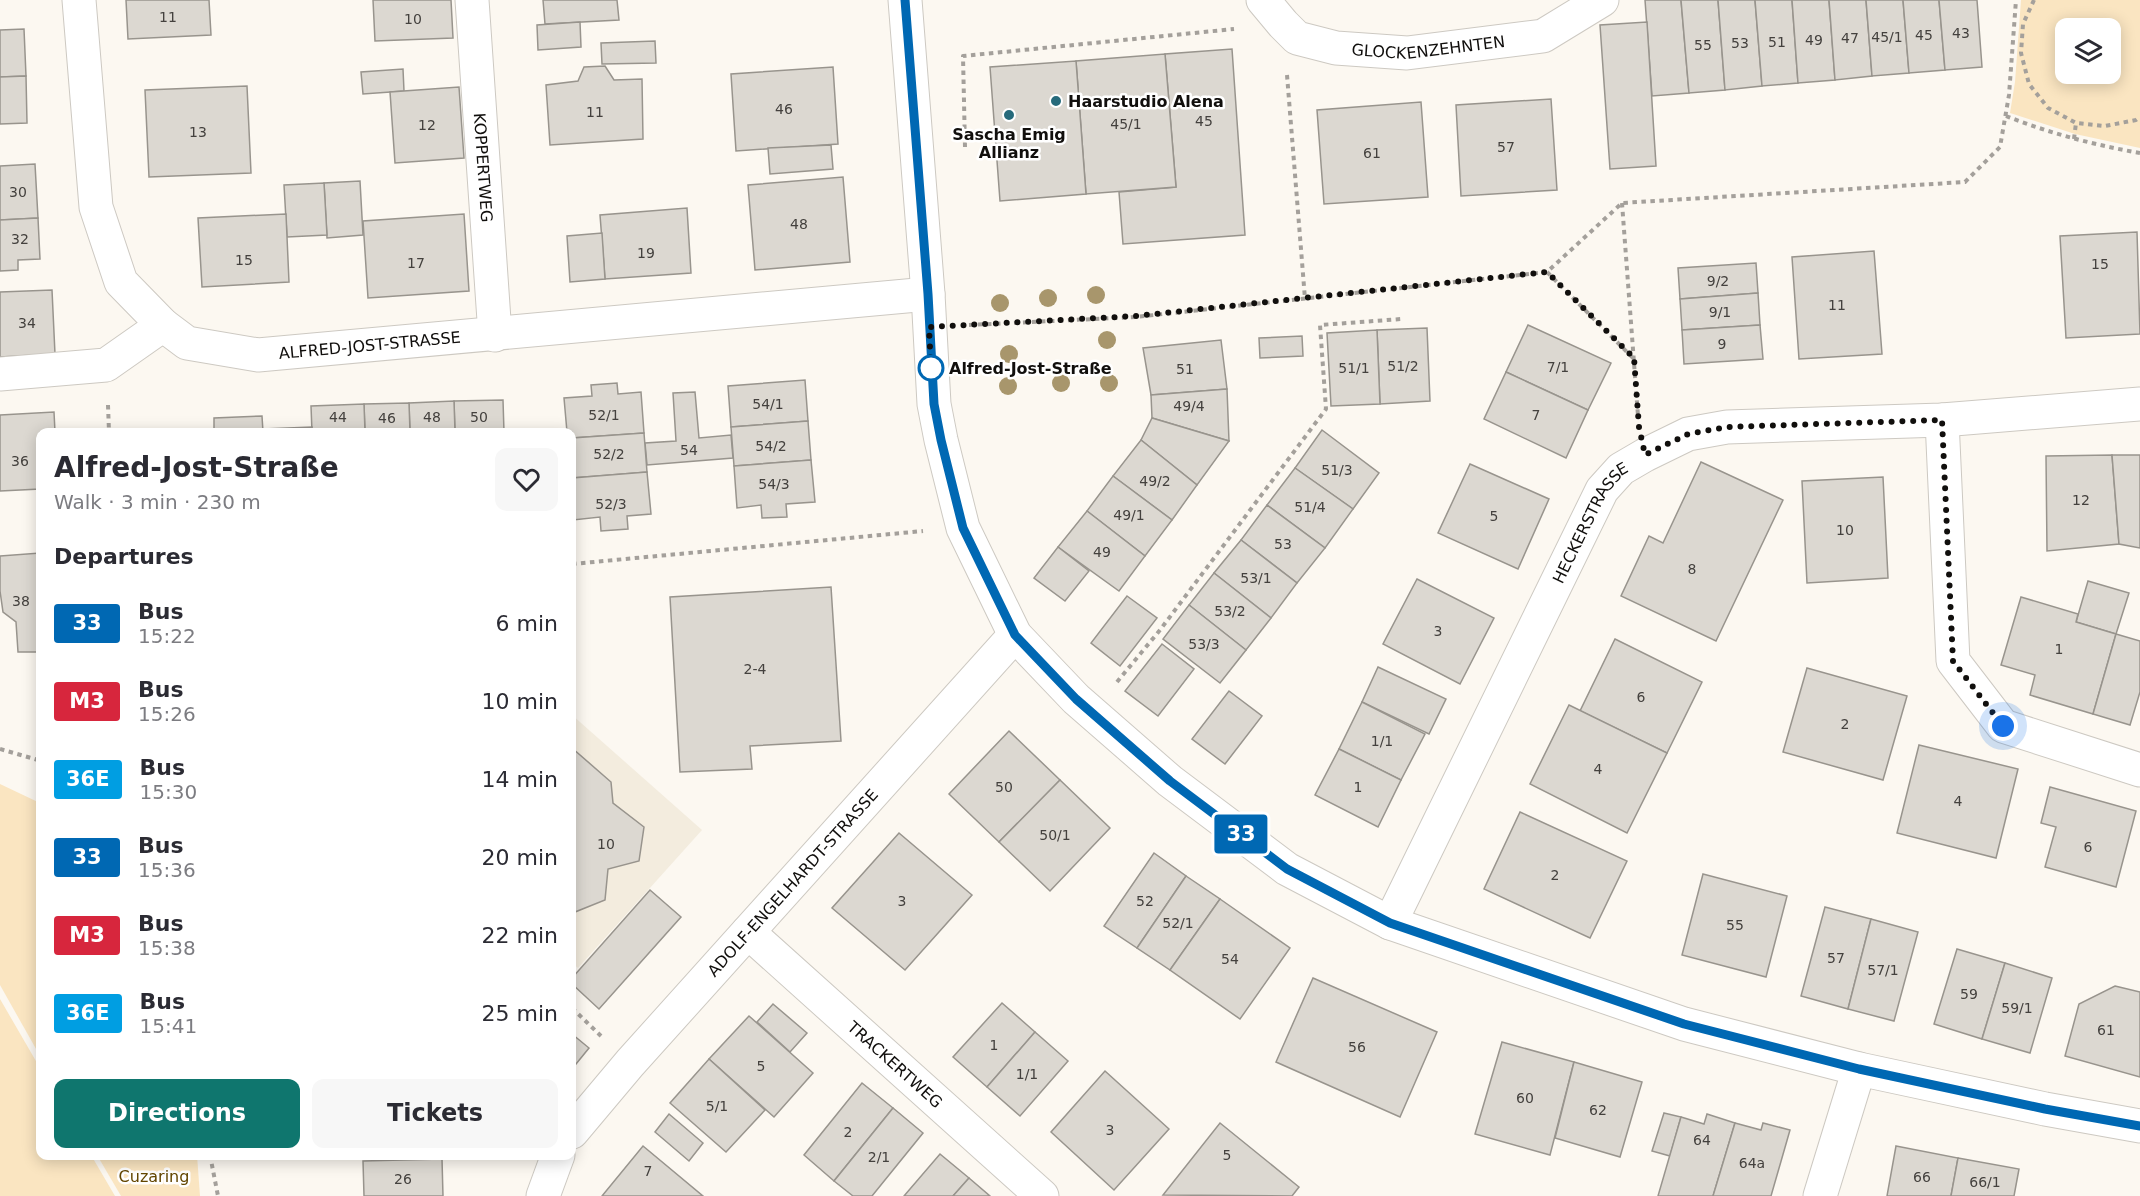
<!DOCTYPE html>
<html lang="en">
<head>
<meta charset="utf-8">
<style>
	body { margin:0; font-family:"DejaVu Sans",sans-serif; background:#f7f7f7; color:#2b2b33; height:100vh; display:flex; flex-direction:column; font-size:22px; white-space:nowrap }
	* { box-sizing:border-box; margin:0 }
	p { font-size:20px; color:#7c7c81 }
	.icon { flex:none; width:33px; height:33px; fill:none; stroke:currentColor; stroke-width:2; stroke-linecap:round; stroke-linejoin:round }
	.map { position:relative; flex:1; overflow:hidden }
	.panel { position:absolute; left:36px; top:428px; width:540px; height:732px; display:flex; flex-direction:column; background:#fff; border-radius:12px; box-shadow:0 3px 15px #0003 }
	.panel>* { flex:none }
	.badge { padding:0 12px; border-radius:4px; font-size:21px; line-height:39px }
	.buttons { position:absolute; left:2055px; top:18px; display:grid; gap:12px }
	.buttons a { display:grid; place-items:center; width:66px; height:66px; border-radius:12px; background:#fff; box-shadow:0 3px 15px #0003; font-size:30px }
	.you { position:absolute; width:30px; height:30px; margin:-15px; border:4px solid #fff; border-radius:50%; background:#1a73e8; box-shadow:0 0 0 9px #1a73e833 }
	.map>.badge { position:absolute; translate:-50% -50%; box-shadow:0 0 0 3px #fff }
	h2 { padding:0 18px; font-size:22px; line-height:54px }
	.round { display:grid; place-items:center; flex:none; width:63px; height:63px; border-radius:12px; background:#f7f7f7 }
	.head { display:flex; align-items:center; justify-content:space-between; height:102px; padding:0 18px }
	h1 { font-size:28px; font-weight:800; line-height:45px }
	.primary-button { display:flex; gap:12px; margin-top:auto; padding:12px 18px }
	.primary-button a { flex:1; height:69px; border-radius:12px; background:#0f766e; color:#fff; font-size:24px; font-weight:800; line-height:69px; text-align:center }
	.primary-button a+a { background:#f7f7f7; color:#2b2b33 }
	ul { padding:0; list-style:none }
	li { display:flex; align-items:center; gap:18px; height:78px; padding:0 18px }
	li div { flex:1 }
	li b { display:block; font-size:22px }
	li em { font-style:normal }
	li .badge { min-width:66px; font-weight:700; text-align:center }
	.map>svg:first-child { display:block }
	.built { fill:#f3ecde }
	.green { fill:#fae5c1; fill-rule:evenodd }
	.building { fill:#dcd8d1; stroke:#98948d; stroke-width:1.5 }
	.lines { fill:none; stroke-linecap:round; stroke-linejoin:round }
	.minor-casing { stroke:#cdc9c2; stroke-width:35 }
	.path { stroke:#a4a09b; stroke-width:4; stroke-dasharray:4.5 4.5; stroke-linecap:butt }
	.minor { stroke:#fff; stroke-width:33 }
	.tree { fill:#a8966c }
	.line-casing { stroke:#fff; stroke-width:14 }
	.line { stroke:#0068b3; stroke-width:9 }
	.walk { stroke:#110f0d; stroke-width:6; stroke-dasharray:0 10.8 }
	.poi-dot { fill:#266a7b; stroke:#fff; stroke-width:2 }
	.stop-dot { fill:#fff; stroke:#0068b3; stroke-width:3 }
	.labels { text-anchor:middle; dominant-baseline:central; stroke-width:5; stroke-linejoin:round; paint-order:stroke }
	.number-label { font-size:14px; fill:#44413e }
	.street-label { font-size:16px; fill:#110f0d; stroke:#fff }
	.poi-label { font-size:16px; font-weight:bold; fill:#110f0d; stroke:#fff; text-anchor:start }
	.stop-label { font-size:16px; font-weight:bold; fill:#110f0d; stroke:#fff; text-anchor:start }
	.park-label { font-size:16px; fill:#634600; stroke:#fff }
</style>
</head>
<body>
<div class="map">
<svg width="2140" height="1196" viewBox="0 0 2140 1196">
	<rect width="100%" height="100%" fill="#fcf8f1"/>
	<path class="built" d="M572,715l130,115 -124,138 -6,-5z"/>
	<g class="green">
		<path d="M2021,0h119v148l-65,-14 -65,-21 5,-31zM2110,28v46h-44v-46z"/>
		<path d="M0,784l40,19v253l-40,-71z"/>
		<path d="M0,999l40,69v87h51l24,41h-115z"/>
		<path d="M97,1155h100l3,41h-79z"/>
	</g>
	<g class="building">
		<path d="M126,0h83l2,35 -83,4z"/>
		<path d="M373,0h78l2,38 -78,3z"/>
		<path d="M543,0h74l2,20 -74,4z"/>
		<path d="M1645,0h36l8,93 -37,3z"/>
		<path d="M1681,0h37l7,90 -36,3z"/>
		<path d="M1718,0h37l7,86 -37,4z"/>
		<path d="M1755,0h37l6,83 -36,3z"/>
		<path d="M1792,0h37l6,80 -37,3z"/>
		<path d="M1829,0h37l6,76 -37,4z"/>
		<path d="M1866,0h37l6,73 -37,3z"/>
		<path d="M1903,0h36l6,70 -36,3z"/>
		<path d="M1939,0h38l5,67 -37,3z"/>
		<path d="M580,22l1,25 -43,3 -1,-25z"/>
		<path d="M1647,22l9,144 -46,3 -10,-144z"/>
		<path d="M24,29l2,47 -26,1v-47z"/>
		<path d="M655,41l1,22 -54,1 -1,-21z"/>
		<path d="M1232,49l13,186 -122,9 -4,-52 57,-5 -11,-133z"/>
		<path d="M1165,54l11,133 -90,7 -10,-133z"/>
		<path d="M1076,61l10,133 -86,7 -10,-134z"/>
		<path d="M605,66l9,14 28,-1 1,60 -93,6 -4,-60 32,-4 6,-14z"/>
		<path d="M833,67l5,77 -102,7 -5,-77z"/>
		<path d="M403,69l1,22 -41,3 -2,-22z"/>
		<path d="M26,76l1,47 -27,1v-47z"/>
		<path d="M247,86l4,87 -102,4 -4,-87z"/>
		<path d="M459,87l5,71 -69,5 -5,-71z"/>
		<path d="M1551,99l6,91 -96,6 -5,-91z"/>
		<path d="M1421,102l7,95 -104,7 -7,-94z"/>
		<path d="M831,145l2,24 -63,5 -2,-26z"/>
		<path d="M35,164l3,54 -38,2v-54z"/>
		<path d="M843,177l7,85 -95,8 -7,-85z"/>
		<path d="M360,181l3,54 -36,3 -3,-55z"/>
		<path d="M324,183l3,52 -40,2 -3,-52z"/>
		<path d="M687,208l4,65 -86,6 -5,-64z"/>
		<path d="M286,214l3,68 -87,5 -4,-69z"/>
		<path d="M464,214l5,77 -101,7 -5,-77z"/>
		<path d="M38,218l2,41 -22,1v10l-18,1v-51z"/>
		<path d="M2137,232l3,102 -74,4 -6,-102z"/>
		<path d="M602,233l3,46 -35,3 -3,-46z"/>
		<path d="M1874,251l8,103 -83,5 -7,-102z"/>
		<path d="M1756,263l2,30 -78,6 -2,-31z"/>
		<path d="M52,290l3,64 -55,3v-65z"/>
		<path d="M1758,293l2,32 -78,5 -2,-31z"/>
		<path d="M1528,325l83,38 -23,47 -82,-38z"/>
		<path d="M1760,325l3,34 -79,5 -2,-34z"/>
		<path d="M1427,328l3,73 -50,3 -3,-74z"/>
		<path d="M1377,330l3,74 -49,2 -4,-73z"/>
		<path d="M1302,336l1,20 -43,2 -1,-20z"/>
		<path d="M1221,340l6,49 -76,6 -8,-47z"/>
		<path d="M1506,372l82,38 -22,48 -82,-39z"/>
		<path d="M805,380l3,41 -77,6 -3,-41z"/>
		<path d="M617,383l1,11 23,-2 3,41 -72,5v-6h-5l-3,-34 28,-2 -1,-11z"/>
		<path d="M1227,389l2,52 -77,-23 -1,-23z"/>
		<path d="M695,392l4,46 32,-3 2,23 -86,7 -2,-22 31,-2 -3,-48z"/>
		<path d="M503,400l1,32h-49l-1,-31z"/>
		<path d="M454,401l1,31h-45l-1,-29z"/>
		<path d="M409,403l1,29h-45l-1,-28z"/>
		<path d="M364,404l1,28h-53l-1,-26z"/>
		<path d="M54,412l1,20h-15v57l-40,2v-76z"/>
		<path d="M262,416l1,16h-49v-14z"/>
		<path d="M1152,418l77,23 -32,44 -56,-45z"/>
		<path d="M808,421l3,39 -77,6 -3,-39z"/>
		<path d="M312,427v5h-49v-3z"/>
		<path d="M1322,430l57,43 -26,36 -58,-41z"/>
		<path d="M644,433l3,39 -75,6v-40z"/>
		<path d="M1141,440l56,45 -25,35 -59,-44z"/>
		<path d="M2112,455l7,89 -72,7 -1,-95z"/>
		<path d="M2112,455h28v93l-21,-4z"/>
		<path d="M811,460l4,42 -29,2 1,13 -25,1 -1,-13 -24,3 -3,-42z"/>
		<path d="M1701,462l82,38 -67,141 -95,-45 28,-60 14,7z"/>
		<path d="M1470,464l79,35 -31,70 -80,-36z"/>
		<path d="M1295,468l58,41 -28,39 -58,-43z"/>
		<path d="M647,472l4,42 -24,2 1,13 -27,2 -1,-14 -27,3 -1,-42z"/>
		<path d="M1113,476l59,44 -27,36 -58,-45z"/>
		<path d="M1883,477l5,101 -81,5 -5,-102z"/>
		<path d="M1267,505l58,43 -28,35 -56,-43z"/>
		<path d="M1087,511l58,45 -26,35 -61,-44z"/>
		<path d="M1241,540l56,43 -26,35 -57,-45z"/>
		<path d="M1058,547l31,24 -24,30 -31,-23z"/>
		<path d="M40,553v99h-22l-2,-30 -13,-10 -3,-21v-35z"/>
		<path d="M1214,573l57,45 -25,32 -57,-45z"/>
		<path d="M1417,579l77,39 -34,66 -77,-40z"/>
		<path d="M2088,581l41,12 -13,41 -40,-12z"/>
		<path d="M831,587l10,154 -91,5 2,23 -72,3 -10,-175z"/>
		<path d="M1127,596l30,22 -37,48 -29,-23z"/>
		<path d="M2021,597l57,17 -2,8 40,12 -23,80 -63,-19 5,-20 -34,-10z"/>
		<path d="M1189,605l57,45 -26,33 -57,-44z"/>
		<path d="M2116,634l24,7v51l-10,33 -37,-11z"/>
		<path d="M1615,639l87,43 -35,71 -87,-42z"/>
		<path d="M1162,644l32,25 -36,47 -33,-25z"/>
		<path d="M1378,667l68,32 -17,35 -67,-32z"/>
		<path d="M1807,668l100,28 -24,84 -100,-28z"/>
		<path d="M1229,691l33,25 -37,48 -33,-25z"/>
		<path d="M1362,702l63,32 -24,46 -62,-31z"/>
		<path d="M1569,705l98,48 -40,80 -97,-49z"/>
		<path d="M1009,731l51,49 -61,62 -50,-48z"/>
		<path d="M1919,745l99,24 -22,89 -99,-25z"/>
		<path d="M572,748l39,34 2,21 31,24 -5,34 -31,8 -3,31 -30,12 -3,-3z"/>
		<path d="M1339,749l62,31 -23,47 -63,-32z"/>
		<path d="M1060,780l50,48 -60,63 -51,-49z"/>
		<path d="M2050,787l86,24 -20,76 -71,-20 11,-40 -15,-4z"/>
		<path d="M1520,812l107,49 -37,77 -106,-49z"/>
		<path d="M899,833l73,62 -67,75 -73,-62z"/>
		<path d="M1154,853l32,23 -49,72 -33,-22z"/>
		<path d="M1703,874l84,22 -21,81 -84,-22z"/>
		<path d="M1186,876l34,23 -50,71 -33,-22z"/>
		<path d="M650,890l31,27 -82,92 -27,-25v-6z"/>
		<path d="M1220,899l70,49 -50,71 -70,-49z"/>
		<path d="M1825,907l46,12 -23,90 -47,-13z"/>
		<path d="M1871,919l47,13 -24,89 -46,-12z"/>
		<path d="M1957,949l48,14 -23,76 -48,-15z"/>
		<path d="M2005,963l47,15 -22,75 -48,-14z"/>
		<path d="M1313,978l124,54 -37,85 -124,-55z"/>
		<path d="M2115,986l25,6v85l-75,-21 14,-52z"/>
		<path d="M1002,1003l33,29 -48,55 -34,-30z"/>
		<path d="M773,1004l34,29 -17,19 -33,-30z"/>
		<path d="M749,1016l64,57 -39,44 -65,-58z"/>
		<path d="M1035,1032l33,29 -48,55 -33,-29z"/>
		<path d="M572,1034l17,14 -17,21z"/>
		<path d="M1502,1042l72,20 -24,93 -75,-21z"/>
		<path d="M709,1059l56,51 -39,42 -56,-49z"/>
		<path d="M1574,1062l68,20 -22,75 -65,-19z"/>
		<path d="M1105,1071l64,58 -55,61 -63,-58z"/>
		<path d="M862,1083l31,25 -59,73 -30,-26z"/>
		<path d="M893,1108l30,25 -51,63h-19l-19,-15z"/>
		<path d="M1664,1113l17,4 -11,39 -18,-5z"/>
		<path d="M669,1114l34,29 -14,18 -34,-29z"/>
		<path d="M1707,1114l28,9 -22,73h-55l23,-79 23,7z"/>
		<path d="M1220,1123l79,64 -7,9 -129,-1z"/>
		<path d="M1735,1123l26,7 2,-7 27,7 -19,66h-58z"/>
		<path d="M643,1146l60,50h-101z"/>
		<path d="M1896,1146l62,12 -7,38h-64z"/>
		<path d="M940,1154l29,24 -16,18h-49z"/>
		<path d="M1958,1158l61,11 -5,27h-63z"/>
		<path d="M442,1159l1,37h-79l-1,-35z"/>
		<path d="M969,1178l21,18h-37z"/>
	</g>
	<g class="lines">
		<defs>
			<g id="minor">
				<path id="s1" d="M79,0l17,207 25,75 42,43 24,18 71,12 670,-61"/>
				<path id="s2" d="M472,0l23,335"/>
				<path d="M905,0l23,294 6,110 7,36 22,88 52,107 61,64 94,82 117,88 103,54 294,101 175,45 186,40 95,17"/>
				<path id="s3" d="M1263,0l20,24 14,14 39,10 71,5 136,-17 59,-36"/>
				<path d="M0,374l106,-9 57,-40"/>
				<path d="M1942,420l11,241 50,65 137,44"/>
				<path id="s4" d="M1390,923l212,-433 19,-21 24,-14 43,-21 39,-7 215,-7 198,-16"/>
				<path id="s5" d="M748,932l294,264"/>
				<path id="s6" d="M572,1132l58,-69 385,-428"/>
				<path d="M543,1196l15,-41"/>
				<path d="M1820,1196l39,-127"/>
			</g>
		</defs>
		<use href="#minor" class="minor-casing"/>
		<g class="path">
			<path d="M2034,0l-11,24 -2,29 8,31 19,24 28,15 29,3 31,-6 4,-3"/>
			<path d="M1287,75l18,224"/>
			<path d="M2006,116c43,17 88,29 134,37"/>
			<path d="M2074,139l2,-16"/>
			<path d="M965,147l-2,-91 271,-27"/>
			<path d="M1622,203l16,213"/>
			<path d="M1547,272l86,86"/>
			<path d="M969,325l167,-8 411,-45 75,-69 343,-21 35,-35 9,-52 7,-95"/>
			<path d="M108,405l1,27"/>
			<path d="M572,564l351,-33"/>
			<path d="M1117,682l43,-52 166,-221 -6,-84 81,-6"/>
			<path d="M0,749l38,11 2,3"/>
			<path d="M572,1008l29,28"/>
			<path d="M210,1155l8,41"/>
		</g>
		<use href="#minor" class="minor"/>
	</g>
	<g class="tree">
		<circle cx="1096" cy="295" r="9"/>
		<circle cx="1048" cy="298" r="9"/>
		<circle cx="1000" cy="303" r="9"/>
		<circle cx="1107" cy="340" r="9"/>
		<circle cx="1009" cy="354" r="9"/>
		<circle cx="1061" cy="383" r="9"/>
		<circle cx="1109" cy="383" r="9"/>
		<circle cx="1008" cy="386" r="9"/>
	</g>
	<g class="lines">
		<defs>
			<path id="line" d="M905,0l23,294 6,110 7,36 22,88 52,107 61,64 94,82 117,88 103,54 294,101 175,45 186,40 95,17"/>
		</defs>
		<use href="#line" class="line-casing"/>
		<use href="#line" class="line"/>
		<path class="walk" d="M931,368l-2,-41 207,-11 411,-44 87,86 5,69 6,28 43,-21 39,-7 215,-7 11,241 50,65"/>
	</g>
	<g class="poi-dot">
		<circle cx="1056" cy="101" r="6"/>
		<circle cx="1009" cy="115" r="6"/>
	</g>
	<circle class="stop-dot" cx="931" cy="368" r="12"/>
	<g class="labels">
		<g class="number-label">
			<text x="168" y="17">11</text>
			<text x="413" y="19">10</text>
			<text x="1961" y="33">43</text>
			<text x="1924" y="35">45</text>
			<text x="1887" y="37">45/1</text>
			<text x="1850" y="38">47</text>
			<text x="1814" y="40">49</text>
			<text x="1777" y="42">51</text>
			<text x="1740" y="43">53</text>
			<text x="1703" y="45">55</text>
			<text x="784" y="109">46</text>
			<text x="595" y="112">11</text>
			<text x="1204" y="121">45</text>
			<text x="1126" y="124">45/1</text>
			<text x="427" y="125">12</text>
			<text x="198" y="132">13</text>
			<text x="1506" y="147">57</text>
			<text x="1372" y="153">61</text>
			<text x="18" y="192">30</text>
			<text x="799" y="224">48</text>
			<text x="20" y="239">32</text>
			<text x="646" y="253">19</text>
			<text x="244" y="260">15</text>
			<text x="416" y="263">17</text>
			<text x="2100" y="264">15</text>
			<text x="1718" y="281">9/2</text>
			<text x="1837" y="305">11</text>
			<text x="1720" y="312">9/1</text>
			<text x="27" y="323">34</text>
			<text x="1722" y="344">9</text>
			<text x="1403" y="366">51/2</text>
			<text x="1558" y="367">7/1</text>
			<text x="1354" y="368">51/1</text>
			<text x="1185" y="369">51</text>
			<text x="768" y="404">54/1</text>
			<text x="1189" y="406">49/4</text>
			<text x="604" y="415">52/1</text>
			<text x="1536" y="415">7</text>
			<text x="338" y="417">44</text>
			<text x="432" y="417">48</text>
			<text x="479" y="417">50</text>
			<text x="387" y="418">46</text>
			<text x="771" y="446">54/2</text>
			<text x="689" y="450">54</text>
			<text x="609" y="454">52/2</text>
			<text x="20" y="461">36</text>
			<text x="1337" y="470">51/3</text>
			<text x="1155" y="481">49/2</text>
			<text x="774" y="484">54/3</text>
			<text x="2081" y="500">12</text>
			<text x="611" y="504">52/3</text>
			<text x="1310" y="507">51/4</text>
			<text x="1129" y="515">49/1</text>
			<text x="1494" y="516">5</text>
			<text x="1845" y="530">10</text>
			<text x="1283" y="544">53</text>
			<text x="1102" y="552">49</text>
			<text x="1692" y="569">8</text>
			<text x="1256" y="578">53/1</text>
			<text x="21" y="601">38</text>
			<text x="1230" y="611">53/2</text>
			<text x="1438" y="631">3</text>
			<text x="1204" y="644">53/3</text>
			<text x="2059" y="649">1</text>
			<text x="755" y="669">2-4</text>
			<text x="1641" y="697">6</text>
			<text x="1845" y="724">2</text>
			<text x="1382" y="741">1/1</text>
			<text x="1598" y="769">4</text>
			<text x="1004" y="787">50</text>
			<text x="1358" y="787">1</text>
			<text x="1958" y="801">4</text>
			<text x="1055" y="835">50/1</text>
			<text x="606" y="844">10</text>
			<text x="2088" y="847">6</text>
			<text x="1555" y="875">2</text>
			<text x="902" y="901">3</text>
			<text x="1145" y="901">52</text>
			<text x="1178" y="923">52/1</text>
			<text x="1735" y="925">55</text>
			<text x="1836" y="958">57</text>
			<text x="1230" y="959">54</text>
			<text x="1883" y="970">57/1</text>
			<text x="1969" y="994">59</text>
			<text x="2017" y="1008">59/1</text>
			<text x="2106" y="1030">61</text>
			<text x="994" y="1045">1</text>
			<text x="1357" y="1047">56</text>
			<text x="761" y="1066">5</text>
			<text x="1027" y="1074">1/1</text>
			<text x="1525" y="1098">60</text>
			<text x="717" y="1106">5/1</text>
			<text x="1598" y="1110">62</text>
			<text x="1110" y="1130">3</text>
			<text x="848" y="1132">2</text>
			<text x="1702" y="1140">64</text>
			<text x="1227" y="1155">5</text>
			<text x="879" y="1157">2/1</text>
			<text x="1752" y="1163">64a</text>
			<text x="648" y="1171">7</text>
			<text x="1922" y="1177">66</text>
			<text x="403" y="1179">26</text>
			<text x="1985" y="1182">66/1</text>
		</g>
		<g class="street-label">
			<text stroke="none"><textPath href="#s3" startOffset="184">GLOCKENZEHNTEN</textPath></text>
			<text stroke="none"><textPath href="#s2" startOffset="168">KOPPERTWEG</textPath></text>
			<text stroke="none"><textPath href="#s1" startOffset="561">ALFRED-JOST-STRASSE</textPath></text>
			<text stroke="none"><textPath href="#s4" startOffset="448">HECKERSTRASSE</textPath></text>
			<text stroke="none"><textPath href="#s6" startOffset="333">ADOLF-ENGELHARDT-STRASSE</textPath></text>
			<text stroke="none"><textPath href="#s5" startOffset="198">TRACKERTWEG</textPath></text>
		</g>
		<g class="poi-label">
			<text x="1068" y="101">Haarstudio Alena</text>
			<text x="1009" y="134" text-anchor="middle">Sascha Emig<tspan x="1009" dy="18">Allianz</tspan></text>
		</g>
		<g class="stop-label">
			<text x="949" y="368">Alfred-Jost-Straße</text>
		</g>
		<g class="park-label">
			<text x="154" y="1176">Cuzaring</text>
		</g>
	</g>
</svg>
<div class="buttons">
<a><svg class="icon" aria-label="layers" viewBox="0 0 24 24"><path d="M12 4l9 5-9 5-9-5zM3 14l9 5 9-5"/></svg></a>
</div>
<div class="you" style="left:2003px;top:726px"></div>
<b class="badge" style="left:1241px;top:834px;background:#0068b3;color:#fff">33</b>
<section class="panel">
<div class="head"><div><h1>Alfred-Jost-Straße</h1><p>Walk · 3 min · 230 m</p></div><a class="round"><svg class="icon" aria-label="heart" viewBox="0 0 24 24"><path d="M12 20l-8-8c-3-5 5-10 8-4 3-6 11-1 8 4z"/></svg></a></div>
<h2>Departures</h2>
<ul>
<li><span class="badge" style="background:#0068b3;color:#fff">33</span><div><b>Bus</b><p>15:22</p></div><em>6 min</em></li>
<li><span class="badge" style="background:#d7263d;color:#fff">M3</span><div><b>Bus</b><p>15:26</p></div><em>10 min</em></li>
<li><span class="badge" style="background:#009ee2;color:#fff">36E</span><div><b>Bus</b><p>15:30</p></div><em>14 min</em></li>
<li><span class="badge" style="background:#0068b3;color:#fff">33</span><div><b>Bus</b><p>15:36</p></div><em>20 min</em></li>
<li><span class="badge" style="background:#d7263d;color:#fff">M3</span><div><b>Bus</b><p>15:38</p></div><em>22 min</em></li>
<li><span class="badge" style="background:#009ee2;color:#fff">36E</span><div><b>Bus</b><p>15:41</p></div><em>25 min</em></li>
</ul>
<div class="primary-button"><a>Directions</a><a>Tickets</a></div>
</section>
</div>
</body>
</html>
